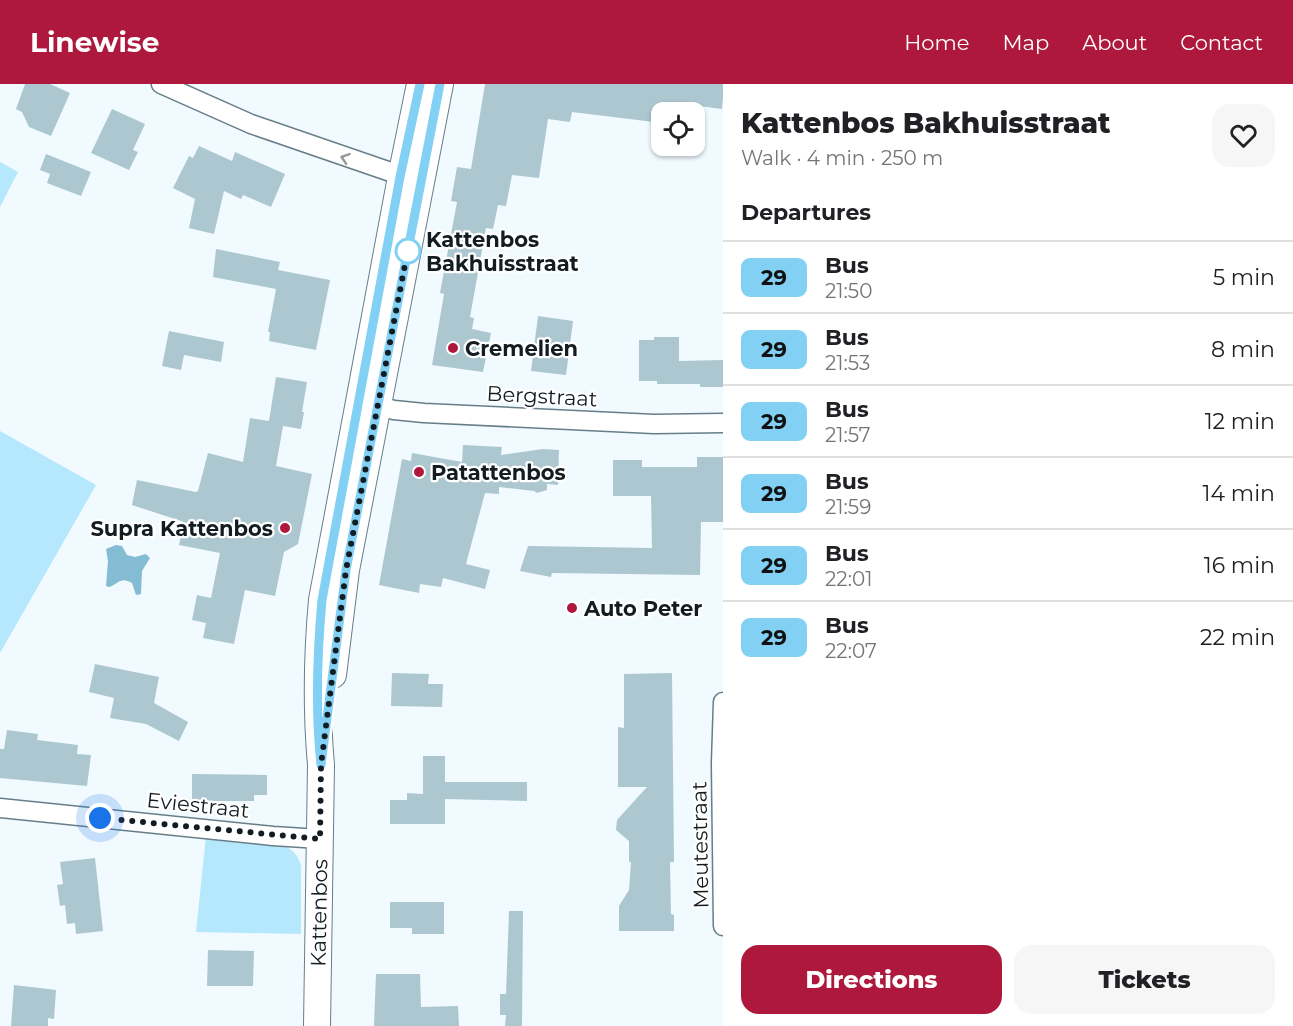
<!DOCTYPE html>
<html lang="en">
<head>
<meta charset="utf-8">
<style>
	body { margin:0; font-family:Montserrat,sans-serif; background:#f6f6f6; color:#202124; height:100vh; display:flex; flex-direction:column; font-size:22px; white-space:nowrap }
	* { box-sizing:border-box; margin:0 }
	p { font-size:20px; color:#757577 }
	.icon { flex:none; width:33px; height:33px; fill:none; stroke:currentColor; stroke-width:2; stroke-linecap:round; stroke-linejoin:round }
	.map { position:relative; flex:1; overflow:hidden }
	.sheet { display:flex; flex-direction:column; background:#fff; width:570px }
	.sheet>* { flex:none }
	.badge { padding:0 12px; border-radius:9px; font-size:21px; line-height:39px }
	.buttons { position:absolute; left:651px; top:18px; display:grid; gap:12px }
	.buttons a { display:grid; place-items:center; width:54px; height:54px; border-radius:12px; background:#fff; box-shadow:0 2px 4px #0004; font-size:30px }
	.you { position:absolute; width:30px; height:30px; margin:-15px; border:4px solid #fff; border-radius:50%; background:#1a73e8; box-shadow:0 0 0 9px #1a73e833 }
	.map>.badge { position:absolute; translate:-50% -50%; box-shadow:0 0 0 3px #fff }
	h2 { padding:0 18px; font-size:22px; line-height:54px }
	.round { display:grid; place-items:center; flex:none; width:63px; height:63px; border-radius:18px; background:#f6f6f6 }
	.summary { display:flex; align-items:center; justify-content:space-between; height:102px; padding:0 18px }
	h1 { font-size:28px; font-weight:800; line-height:45px }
	.cta { display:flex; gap:12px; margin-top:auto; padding:12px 18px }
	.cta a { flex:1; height:69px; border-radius:18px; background:#ad183c; color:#fff; font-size:24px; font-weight:800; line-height:69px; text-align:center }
	.cta a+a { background:#f6f6f6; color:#202124 }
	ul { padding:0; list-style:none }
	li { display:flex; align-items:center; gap:18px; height:72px; padding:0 18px; border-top:2px solid #e0e0e0 }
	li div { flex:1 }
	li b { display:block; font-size:22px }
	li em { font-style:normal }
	li .badge { min-width:66px; font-weight:700; text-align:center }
	header { display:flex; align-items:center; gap:36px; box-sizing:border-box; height:84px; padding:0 30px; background:#ad183c; color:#fff }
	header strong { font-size:28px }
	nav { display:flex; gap:33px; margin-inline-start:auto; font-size:21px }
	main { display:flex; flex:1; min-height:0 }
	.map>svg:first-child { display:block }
	.green { fill:#b5e8fd }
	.water { fill:#83bcd3 }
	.building { fill:#adc7d1 }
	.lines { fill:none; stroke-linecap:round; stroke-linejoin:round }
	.street-casing { stroke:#677e88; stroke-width:21 }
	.secondary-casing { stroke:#677e88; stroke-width:28 }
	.street { stroke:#fff; stroke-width:18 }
	.secondary { stroke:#fff; stroke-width:26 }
	.oneway { stroke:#95999b }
	.line-casing { stroke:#fff; stroke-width:14 }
	.line { stroke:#83d0f5; stroke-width:9 }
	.walk { stroke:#131d21; stroke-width:6; stroke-dasharray:0 10.8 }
	.stop-dot { fill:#fff; stroke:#83d0f5; stroke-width:3 }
	.poi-dot { fill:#ad183c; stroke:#fff; stroke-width:2 }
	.labels { text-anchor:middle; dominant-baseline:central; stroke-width:4.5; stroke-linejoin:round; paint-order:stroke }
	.stop-label { font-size:21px; font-weight:bold; fill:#131d21; stroke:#fff; text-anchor:start }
	.poi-label { font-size:21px; font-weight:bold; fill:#131d21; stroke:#fff; text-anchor:start }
	.street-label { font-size:21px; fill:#131d21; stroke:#fff }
</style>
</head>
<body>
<header>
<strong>Linewise</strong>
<nav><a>Home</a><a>Map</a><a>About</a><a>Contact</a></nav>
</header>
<main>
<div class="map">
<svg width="723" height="942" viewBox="0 0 723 942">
	<rect width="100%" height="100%" fill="#f0faff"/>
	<g class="green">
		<path d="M0,78l18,10 -18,35z"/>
		<path d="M0,347l96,54 -96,168z"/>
		<path d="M206,752c19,2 67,2 81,11 8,5 12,11 14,19v68l-105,-2z"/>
	</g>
	<path class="water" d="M116,461l6,1 5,9 8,2 11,-3 4,4 -8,13 -1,23 -5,1 -4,-12c-12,-7 -13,1 -23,4l-3,-1 2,-25 -2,-12z"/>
	<g class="building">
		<path d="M25,0h25l20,9 -19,43 -22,-9 -7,-15 -6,-3z"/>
		<path d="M485,0h238v13l-1,12 -38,-5 -1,8h-21v11l-90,-11 -2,10 -22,-3 -9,59 -27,-3 -6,31 -8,-1 -5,24 -7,-1 -16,89 4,1 -2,11 19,4 -8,39 -51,-7 12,-71 -4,-1 17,-91 -6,-1 6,-34 14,2z"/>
		<path d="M112,25l33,15 -12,26 5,2 -9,18 -38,-17z"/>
		<path d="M199,62l33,15 3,-9 50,22 -14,33 -28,-12 -2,4 -17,-8 -10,43 -25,-6 6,-29 -22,-11 16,-32 4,2z"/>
		<path d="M46,70l45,18 -10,24 -34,-13 3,-9 -10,-4z"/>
		<path d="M216,165l64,13 -2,8 52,10 -14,70 -47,-9 1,-9h-2l8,-43 -63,-12z"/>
		<path d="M538,232l35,5 -7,54 -35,-4z"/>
		<path d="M169,247l55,11 -3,20 -37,-7 -3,15 -19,-4z"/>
		<path d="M654,253h25v24l44,-1v27h-23v-3h-43v-3h-18v-41h15z"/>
		<path d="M276,293l31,5 -5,30h2l-3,17 -18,-3 -7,40 36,8 -14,70 -14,8 -9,44 -30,-6 -11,54 -31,-6 3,-15 -14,-3 5,-25 14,3 9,-45 -41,-8 5,-23 -52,-17 5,-25 59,12 2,-1 10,-38 35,9 7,-44 19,3z"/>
		<path d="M463,361l39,2 -1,8 42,-6 16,1 -1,35 -11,-1v6l-10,3 -3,-2 -35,-4v7l-14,-1 -19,71 24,6 -5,19 -42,-11 -2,9 -21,-3 -1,9 -40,-8 23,-126 9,2 1,-8 50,9z"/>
		<path d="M697,373h26v65h-22l-1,53 -148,-2 -1,4 -31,-6 8,-25 124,2 -1,-52h-38v-36h29v7h55z"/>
		<path d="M95,580l64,13 -5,26 34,19 -9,19 -33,-17 -36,-6 4,-20 -25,-6z"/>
		<path d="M392,589l37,1 -1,10h15l-1,23 -51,-1z"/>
		<path d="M672,589l2,189h-4l1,52 3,1v16h-55v-25l10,-16 2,-28h-2v-21l-13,-11 1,-10 30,-33h-29v-60l6,1v-54z"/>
		<path d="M7,646l31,4 -1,6 41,5 -1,9 14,1 -4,31 -87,-8v-29h4z"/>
		<path d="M423,672h22v26h82v19l-82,-2v25h-55v-24h17v-7l16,1z"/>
		<path d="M192,690l75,1v20h-13v6h-62z"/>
		<path d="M95,774l8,73 -27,3 -1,-11 -8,1 -2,-19 -5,1 -3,-21 6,-1 -3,-22z"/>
		<path d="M390,818h54v32h-32v-6h-22z"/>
		<path d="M509,827h14l-1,115h-17l1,-11h-6v-21h6z"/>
		<path d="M208,866l46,1 -1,35h-46z"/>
		<path d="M376,890h44l1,33 37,-1 1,20h-85z"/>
		<path d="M14,901l42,5 -2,29 -6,-1v8h-37z"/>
	</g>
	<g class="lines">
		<defs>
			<g id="street">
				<path d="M161,0l90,40 160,55"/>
				<path d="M366,319l28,7 30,3 230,11 69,-1"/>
				<path d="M723,618l-2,61 2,163"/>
				<path d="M0,724l273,28 47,3"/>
			</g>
			<g id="secondary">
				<path d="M333,591l13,-105 94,-486"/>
				<path d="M317,942l4,-261c-5,-56 -4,-110 1,-165l79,-423 19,-93"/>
			</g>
		</defs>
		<use href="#street" class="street-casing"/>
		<use href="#secondary" class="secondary-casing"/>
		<use href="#street" class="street"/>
		<use href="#secondary" class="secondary"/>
	</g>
	<defs><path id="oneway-chevron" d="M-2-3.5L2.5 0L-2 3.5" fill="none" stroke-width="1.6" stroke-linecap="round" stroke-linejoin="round" transform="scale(1.5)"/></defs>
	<use class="oneway" href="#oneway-chevron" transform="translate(345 74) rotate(-161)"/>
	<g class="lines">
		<defs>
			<path id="line" d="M420,0l-20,93 -78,423c-5,55 -7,109 -1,165l25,-195 94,-486"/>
		</defs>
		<use href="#line" class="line-casing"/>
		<use href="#line" class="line"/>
		<path class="walk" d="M100,734l220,21 1,-74 25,-195 62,-321v2"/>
	</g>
	<circle class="stop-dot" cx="408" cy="167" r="12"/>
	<g class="poi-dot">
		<circle cx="453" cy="264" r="6"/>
		<circle cx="419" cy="388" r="6"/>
		<circle cx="285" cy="444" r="6"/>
		<circle cx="572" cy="524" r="6"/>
	</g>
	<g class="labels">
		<g class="stop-label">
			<text x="426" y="155">Kattenbos<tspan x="426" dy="24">Bakhuisstraat</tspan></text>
		</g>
		<g class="poi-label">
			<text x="465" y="264">Cremelien</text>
			<text x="431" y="388">Patattenbos</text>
			<text x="273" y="444" text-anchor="end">Supra Kattenbos</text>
			<text x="584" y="524">Auto Peter</text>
		</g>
		<g class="street-label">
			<text transform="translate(542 312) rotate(3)">Bergstraat</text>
			<text transform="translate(198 721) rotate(6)">Eviestraat</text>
			<text transform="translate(700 761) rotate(-91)">Meutestraat</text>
			<text transform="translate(319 829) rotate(-89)">Kattenbos</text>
		</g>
	</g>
</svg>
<div class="buttons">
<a><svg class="icon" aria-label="locate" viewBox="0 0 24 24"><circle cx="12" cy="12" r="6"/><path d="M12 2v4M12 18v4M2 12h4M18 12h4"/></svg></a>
</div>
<div class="you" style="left:100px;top:734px"></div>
</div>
<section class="sheet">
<div class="summary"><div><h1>Kattenbos Bakhuisstraat</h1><p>Walk · 4 min · 250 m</p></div><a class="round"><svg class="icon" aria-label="heart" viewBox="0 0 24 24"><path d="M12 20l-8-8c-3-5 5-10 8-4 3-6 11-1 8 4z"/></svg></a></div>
<h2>Departures</h2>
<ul>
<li><span class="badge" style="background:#83d0f5;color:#111">29</span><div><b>Bus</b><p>21:50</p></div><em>5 min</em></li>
<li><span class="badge" style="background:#83d0f5;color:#111">29</span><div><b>Bus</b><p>21:53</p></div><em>8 min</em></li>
<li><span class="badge" style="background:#83d0f5;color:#111">29</span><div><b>Bus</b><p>21:57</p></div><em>12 min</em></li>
<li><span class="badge" style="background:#83d0f5;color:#111">29</span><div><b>Bus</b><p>21:59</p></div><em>14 min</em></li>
<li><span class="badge" style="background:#83d0f5;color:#111">29</span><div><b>Bus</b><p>22:01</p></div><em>16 min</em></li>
<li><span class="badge" style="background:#83d0f5;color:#111">29</span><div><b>Bus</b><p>22:07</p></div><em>22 min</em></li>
</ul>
<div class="cta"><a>Directions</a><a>Tickets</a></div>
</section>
</main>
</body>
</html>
